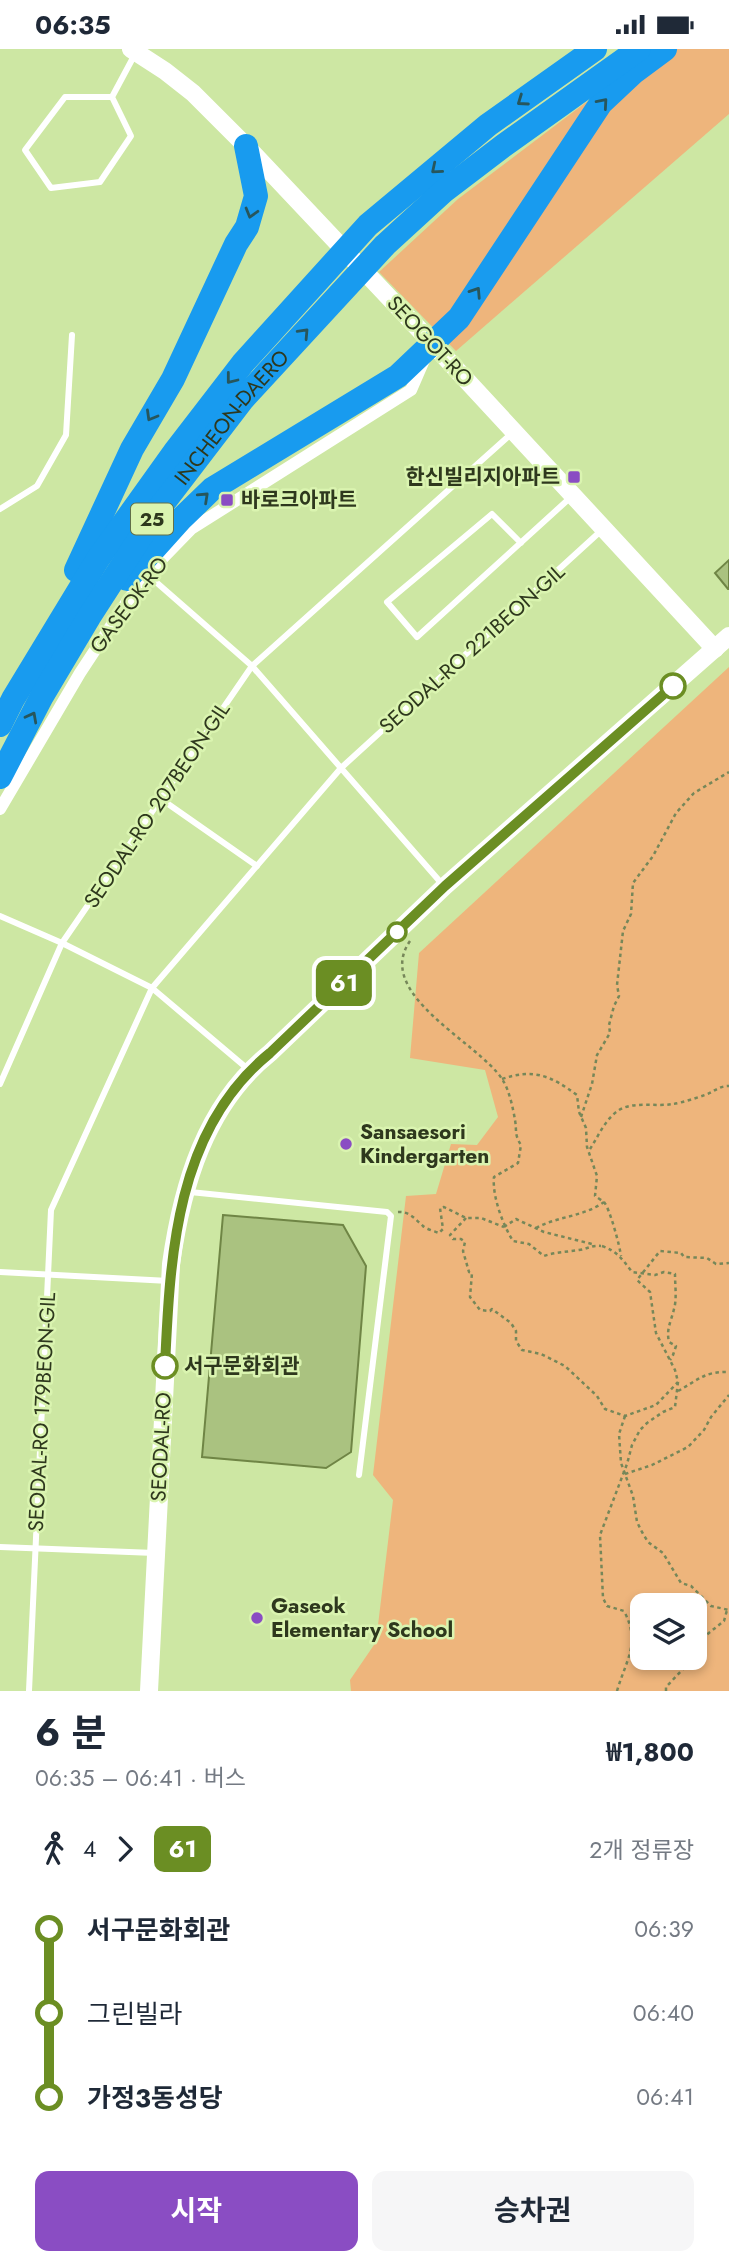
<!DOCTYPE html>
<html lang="ko">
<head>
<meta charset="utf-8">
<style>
	body { margin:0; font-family:Jost,"Noto Sans KR",sans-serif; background:#f6f6f7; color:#1f2937; height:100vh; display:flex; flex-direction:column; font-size:26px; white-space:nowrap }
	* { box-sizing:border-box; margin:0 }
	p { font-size:23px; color:#747a83 }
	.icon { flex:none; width:38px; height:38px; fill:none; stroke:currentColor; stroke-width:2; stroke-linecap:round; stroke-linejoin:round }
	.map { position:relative; height:1642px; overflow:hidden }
	.side { display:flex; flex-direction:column; background:#fff; flex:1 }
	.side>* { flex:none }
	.badge { padding:0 14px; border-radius:10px; font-size:24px; line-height:46px }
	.controls { position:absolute; left:630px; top:1544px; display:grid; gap:14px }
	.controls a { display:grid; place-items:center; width:77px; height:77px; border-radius:14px; background:#fff; box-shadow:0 4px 10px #0003; font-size:35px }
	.map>.badge { position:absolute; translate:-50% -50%; box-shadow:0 0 0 4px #fff }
	.legs { display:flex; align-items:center; gap:10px; height:77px; padding:0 35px; font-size:23px }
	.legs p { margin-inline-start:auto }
	.head { display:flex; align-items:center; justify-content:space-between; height:119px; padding:0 35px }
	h1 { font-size:38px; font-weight:700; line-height:52px }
	.action { display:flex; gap:14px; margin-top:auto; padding:14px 35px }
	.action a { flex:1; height:80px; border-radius:14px; background:#8a4dc3; color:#fff; font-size:28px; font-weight:700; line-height:80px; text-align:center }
	.action a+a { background:#f6f6f7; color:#1f2937 }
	ul { padding:0 35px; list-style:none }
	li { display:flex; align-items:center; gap:24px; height:84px; font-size:26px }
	li i { display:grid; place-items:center; width:10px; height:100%; margin:0 9px; background:currentColor }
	li i::after { content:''; width:18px; height:18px; margin:-9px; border:5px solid; border-radius:50%; background:#fff }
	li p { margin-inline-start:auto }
	li:first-child i { background:linear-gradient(#0000 50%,currentColor 0) }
	li:last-child i { background:linear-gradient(currentColor 50%,#0000 0) }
	.status { display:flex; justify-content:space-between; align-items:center; height:49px; padding:0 35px; background:#fff; direction:ltr }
	.status svg { height:19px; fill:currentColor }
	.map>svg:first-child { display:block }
	.green { fill:#eeb57c; fill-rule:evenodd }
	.building { fill:#aac280; stroke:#6f8545; stroke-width:2 }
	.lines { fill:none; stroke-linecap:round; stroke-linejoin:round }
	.path { stroke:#768759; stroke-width:2.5; stroke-dasharray:3.5 3.5; stroke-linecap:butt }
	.lane { stroke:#fff; stroke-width:6 }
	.street { stroke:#fff; stroke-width:12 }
	.secondary { stroke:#fff; stroke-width:18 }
	.highway { stroke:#189bef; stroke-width:24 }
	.oneway { stroke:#27565c }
	.line-1-casing { stroke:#fff; stroke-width:16 }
	.line-1 { stroke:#6b8e23; stroke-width:10 }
	.poi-dot { fill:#8a4dc3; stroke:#daf4b0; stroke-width:2.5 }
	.stop-1-dot { fill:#fff; stroke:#6b8e23; stroke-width:3.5 }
	.labels { text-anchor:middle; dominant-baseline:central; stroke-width:5; stroke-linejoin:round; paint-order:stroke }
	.shield { fill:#daf4b0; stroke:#627049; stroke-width:2 }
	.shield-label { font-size:19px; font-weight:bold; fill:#2e381d }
	.street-label { font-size:21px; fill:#2e381d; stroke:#daf4b0 }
	.poi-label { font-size:21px; font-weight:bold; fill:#2e381d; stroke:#daf4b0; text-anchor:start }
	.stop-label { font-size:21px; font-weight:bold; fill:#2e381d; stroke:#daf4b0; text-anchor:start }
</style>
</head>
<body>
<div class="status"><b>06:35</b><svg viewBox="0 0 49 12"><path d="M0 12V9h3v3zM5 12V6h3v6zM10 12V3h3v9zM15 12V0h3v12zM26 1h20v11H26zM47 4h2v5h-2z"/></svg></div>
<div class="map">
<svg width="729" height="1642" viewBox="0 0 729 1642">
	<rect width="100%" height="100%" fill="#cde7a3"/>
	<g class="green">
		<path d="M671,0h58v65l-273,237 -77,-79 79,-73 127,-96z"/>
		<path d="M729,618v1024h-378l-1,-11 26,-38 17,-142 -20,-25 33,-279 30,-2 15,-50 26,1 21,-28 -13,-47 -75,-12 9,-105zM642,1556h53v52h-53z"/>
	</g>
	<g class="building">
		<path d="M729,511v29h-1l-13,-16z"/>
		<path d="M223,1166l120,10 23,41 -15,186 -25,16 -124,-11z"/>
	</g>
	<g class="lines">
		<g class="path">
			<path d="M410,892c-37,53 68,101 92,138 7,10 11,29 13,41 2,11 -1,14 6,25l-3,18 -24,14c-2,19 9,48 19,64l16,3 15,12c11,-4 23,-4 35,-6 8,-1 13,-5 22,-4"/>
			<path d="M502,1030c32,-11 49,-3 75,16l2,17 7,16 1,19 10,29 -2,20c0,0 9,6 9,6 6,7 16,45 17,54"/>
			<path d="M581,1068l11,-33 5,-29 13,-22 -1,-8 5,-19 5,-10 -2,-11 6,-54 8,-17 2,-31 20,-27 23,-43 18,-20 35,-21"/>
			<path d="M590,1100c8,-12 15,-30 29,-39 15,-9 37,-3 54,-6 8,-1 23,-6 32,-9 9,-3 13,-9 24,-9"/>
			<path d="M398,1163c11,-1 17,7 25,14 3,3 11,5 16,7l4,-4 -3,-21 4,-1 22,11h15l23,9"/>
			<path d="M466,1169l-16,17 3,4h8l4,3 -2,9 6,21 3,1 -2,24 10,13 10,1 2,-2 19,14 5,8v10l6,9 19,4 24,12 32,30 8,13 20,7 31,-11 22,-23"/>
			<path d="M504,1178l12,-8 28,13 48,12"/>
			<path d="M536,1179c22,-12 47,-11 68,-26"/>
			<path d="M602,1197c15,5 21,14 30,26l23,3 9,-3 11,2c0,11 2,25 -1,35 -3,13 -8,20 -5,33l7,4 -3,9 -3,5"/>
			<path d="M678,1342c20,-11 27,-20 51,-19"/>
			<path d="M625,1367l-6,18 2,29 12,33 4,26 5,10 6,10 15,11 18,30 10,3 20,20 18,4"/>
			<path d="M625,1425l27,-9 36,-18 16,-17 7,-13 18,-22"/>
			<path d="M695,1602l10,-15 19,-15 3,-11"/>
			<path d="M617,1642c9,-31 24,-48 7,-80l-17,-5 -4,-8 -3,-63 27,-71 5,-19 8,-15 7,-7 16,-11 12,-5 3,-25 -3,-12 -19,-37 -6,-41 -13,-12 23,-29 21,2 3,4 23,1 9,6 13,-1"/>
			<path d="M666,1642v-4l19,-20 6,-10"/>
		</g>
		<g class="lane">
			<path d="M112,48l19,39 -31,46 -49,6 -26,-38 40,-53h47l23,-43"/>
			<path d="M0,460l37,-23 29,-51 6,-100"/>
			<path d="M521,494l-29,-29 -105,88 30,35 154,-140"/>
			<path d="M148,526l104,91 191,219"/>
			<path d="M161,750l96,67"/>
			<path d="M0,867l62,27 90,45 97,82"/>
			<path d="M0,1035l62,-141 190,-277 259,-232"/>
			<path d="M190,1143l197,20 4,4 -32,259"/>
			<path d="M0,1223l169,9"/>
			<path d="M0,1498l155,6"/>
			<path d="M29,1642l22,-481 101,-222 189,-220 262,-239"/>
		</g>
		<path class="street" d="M0,760l80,-136 46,-70 29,-37 36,-37 220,-139 13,-30"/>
		<g class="secondary">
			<path d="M131,0l34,22 28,22 53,53 186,197 283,306"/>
			<path d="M149,1642l22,-427c11,-78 34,-159 99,-211l175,-167 284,-250"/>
		</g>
		<g class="highway">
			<path d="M76,521l56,-121 41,-70 63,-135 11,-17 9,-31 -10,-50"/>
			<path d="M127,530l53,-59 32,-31 186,-113 61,-58 142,-215 33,-31 31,-23"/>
			<path d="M0,676l13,-26 85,-140 78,-109 67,-87 125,-138 120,-100 107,-76"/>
			<path id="s1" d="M0,728l42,-81 47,-79 69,-107 85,-111 142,-154 59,-54 59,-45 136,-97"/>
		</g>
	</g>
	<defs><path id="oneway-chevron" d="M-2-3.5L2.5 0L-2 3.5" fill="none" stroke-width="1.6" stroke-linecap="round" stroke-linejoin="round" transform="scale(1.75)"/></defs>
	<g class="oneway">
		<use href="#oneway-chevron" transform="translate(522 52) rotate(145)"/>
		<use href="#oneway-chevron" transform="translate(603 54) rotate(-49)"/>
		<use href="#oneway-chevron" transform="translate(436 120) rotate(140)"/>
		<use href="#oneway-chevron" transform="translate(251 164) rotate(106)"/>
		<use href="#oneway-chevron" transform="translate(476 243) rotate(-57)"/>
		<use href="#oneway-chevron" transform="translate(304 284) rotate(-47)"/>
		<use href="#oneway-chevron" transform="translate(231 330) rotate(128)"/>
		<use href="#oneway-chevron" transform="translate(151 367) rotate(120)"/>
		<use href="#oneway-chevron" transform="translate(204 448) rotate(-43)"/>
		<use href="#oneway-chevron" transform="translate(32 668) rotate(-62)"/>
	</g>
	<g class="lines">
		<defs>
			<path id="line-1" d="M165,1317c5,-111 11,-237 105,-313l175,-167 228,-200"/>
		</defs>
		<use href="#line-1" class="line-1-casing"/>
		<use href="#line-1" class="line-1"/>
	</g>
	<g class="poi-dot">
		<rect x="567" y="421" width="14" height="14" rx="3.5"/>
		<rect x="220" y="444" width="14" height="14" rx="3.5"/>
		<circle cx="346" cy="1095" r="7"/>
		<circle cx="257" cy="1569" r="7"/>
	</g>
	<g class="stop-1-dot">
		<circle cx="673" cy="637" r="12"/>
		<circle cx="397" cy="883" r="9"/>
		<circle cx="165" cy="1317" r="12"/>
	</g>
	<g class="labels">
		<rect class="shield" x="131" y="454.5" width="42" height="31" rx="5"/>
		<g class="shield-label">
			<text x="152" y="470">25</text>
		</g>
		<g class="street-label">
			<text transform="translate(430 292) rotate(47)">SEOGOT-RO</text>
			<text stroke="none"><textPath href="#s1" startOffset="429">INCHEON-DAERO</textPath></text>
			<text transform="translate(129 556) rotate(-53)">GASEOK-RO</text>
			<text transform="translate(472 600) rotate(-42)">SEODAL-RO 221BEON-GIL</text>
			<text transform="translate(157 756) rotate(-56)">SEODAL-RO 207BEON-GIL</text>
			<text transform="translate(42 1363) rotate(-87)">SEODAL-RO 179BEON-GIL</text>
			<text transform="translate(161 1398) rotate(-87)">SEODAL-RO</text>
		</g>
		<g class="poi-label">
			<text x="560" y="428" text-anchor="end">한신빌리지아파트</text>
			<text x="241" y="451">바로크아파트</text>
			<text x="360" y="1083">Sansaesori<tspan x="360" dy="24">Kindergarten</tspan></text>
			<text x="271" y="1557">Gaseok<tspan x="271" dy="24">Elementary School</tspan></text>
		</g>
		<g class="stop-label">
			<text x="184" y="1317">서구문화회관</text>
		</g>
	</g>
</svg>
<div class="controls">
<a><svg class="icon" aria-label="layers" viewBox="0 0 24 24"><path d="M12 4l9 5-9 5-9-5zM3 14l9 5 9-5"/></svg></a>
</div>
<b class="badge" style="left:344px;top:934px;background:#6b8e23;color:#fff">61</b>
</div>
<section class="side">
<div class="head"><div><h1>6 분</h1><p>06:35 – 06:41 · 버스</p></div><b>₩1,800</b></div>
<div class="legs"><svg class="icon" aria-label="walk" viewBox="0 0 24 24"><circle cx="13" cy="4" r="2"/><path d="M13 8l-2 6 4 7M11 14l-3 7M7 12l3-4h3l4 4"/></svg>4<svg class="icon" aria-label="forward" viewBox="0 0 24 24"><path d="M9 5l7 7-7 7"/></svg><b class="badge" style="background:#6b8e23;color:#fff">61</b><p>2개 정류장</p></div>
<ul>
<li><i style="color:#6b8e23"></i><b>서구문화회관</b><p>06:39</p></li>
<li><i style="color:#6b8e23"></i><span>그린빌라</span><p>06:40</p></li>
<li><i style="color:#6b8e23"></i><b>가정3동성당</b><p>06:41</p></li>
</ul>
<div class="action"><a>시작</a><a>승차권</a></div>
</section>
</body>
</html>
